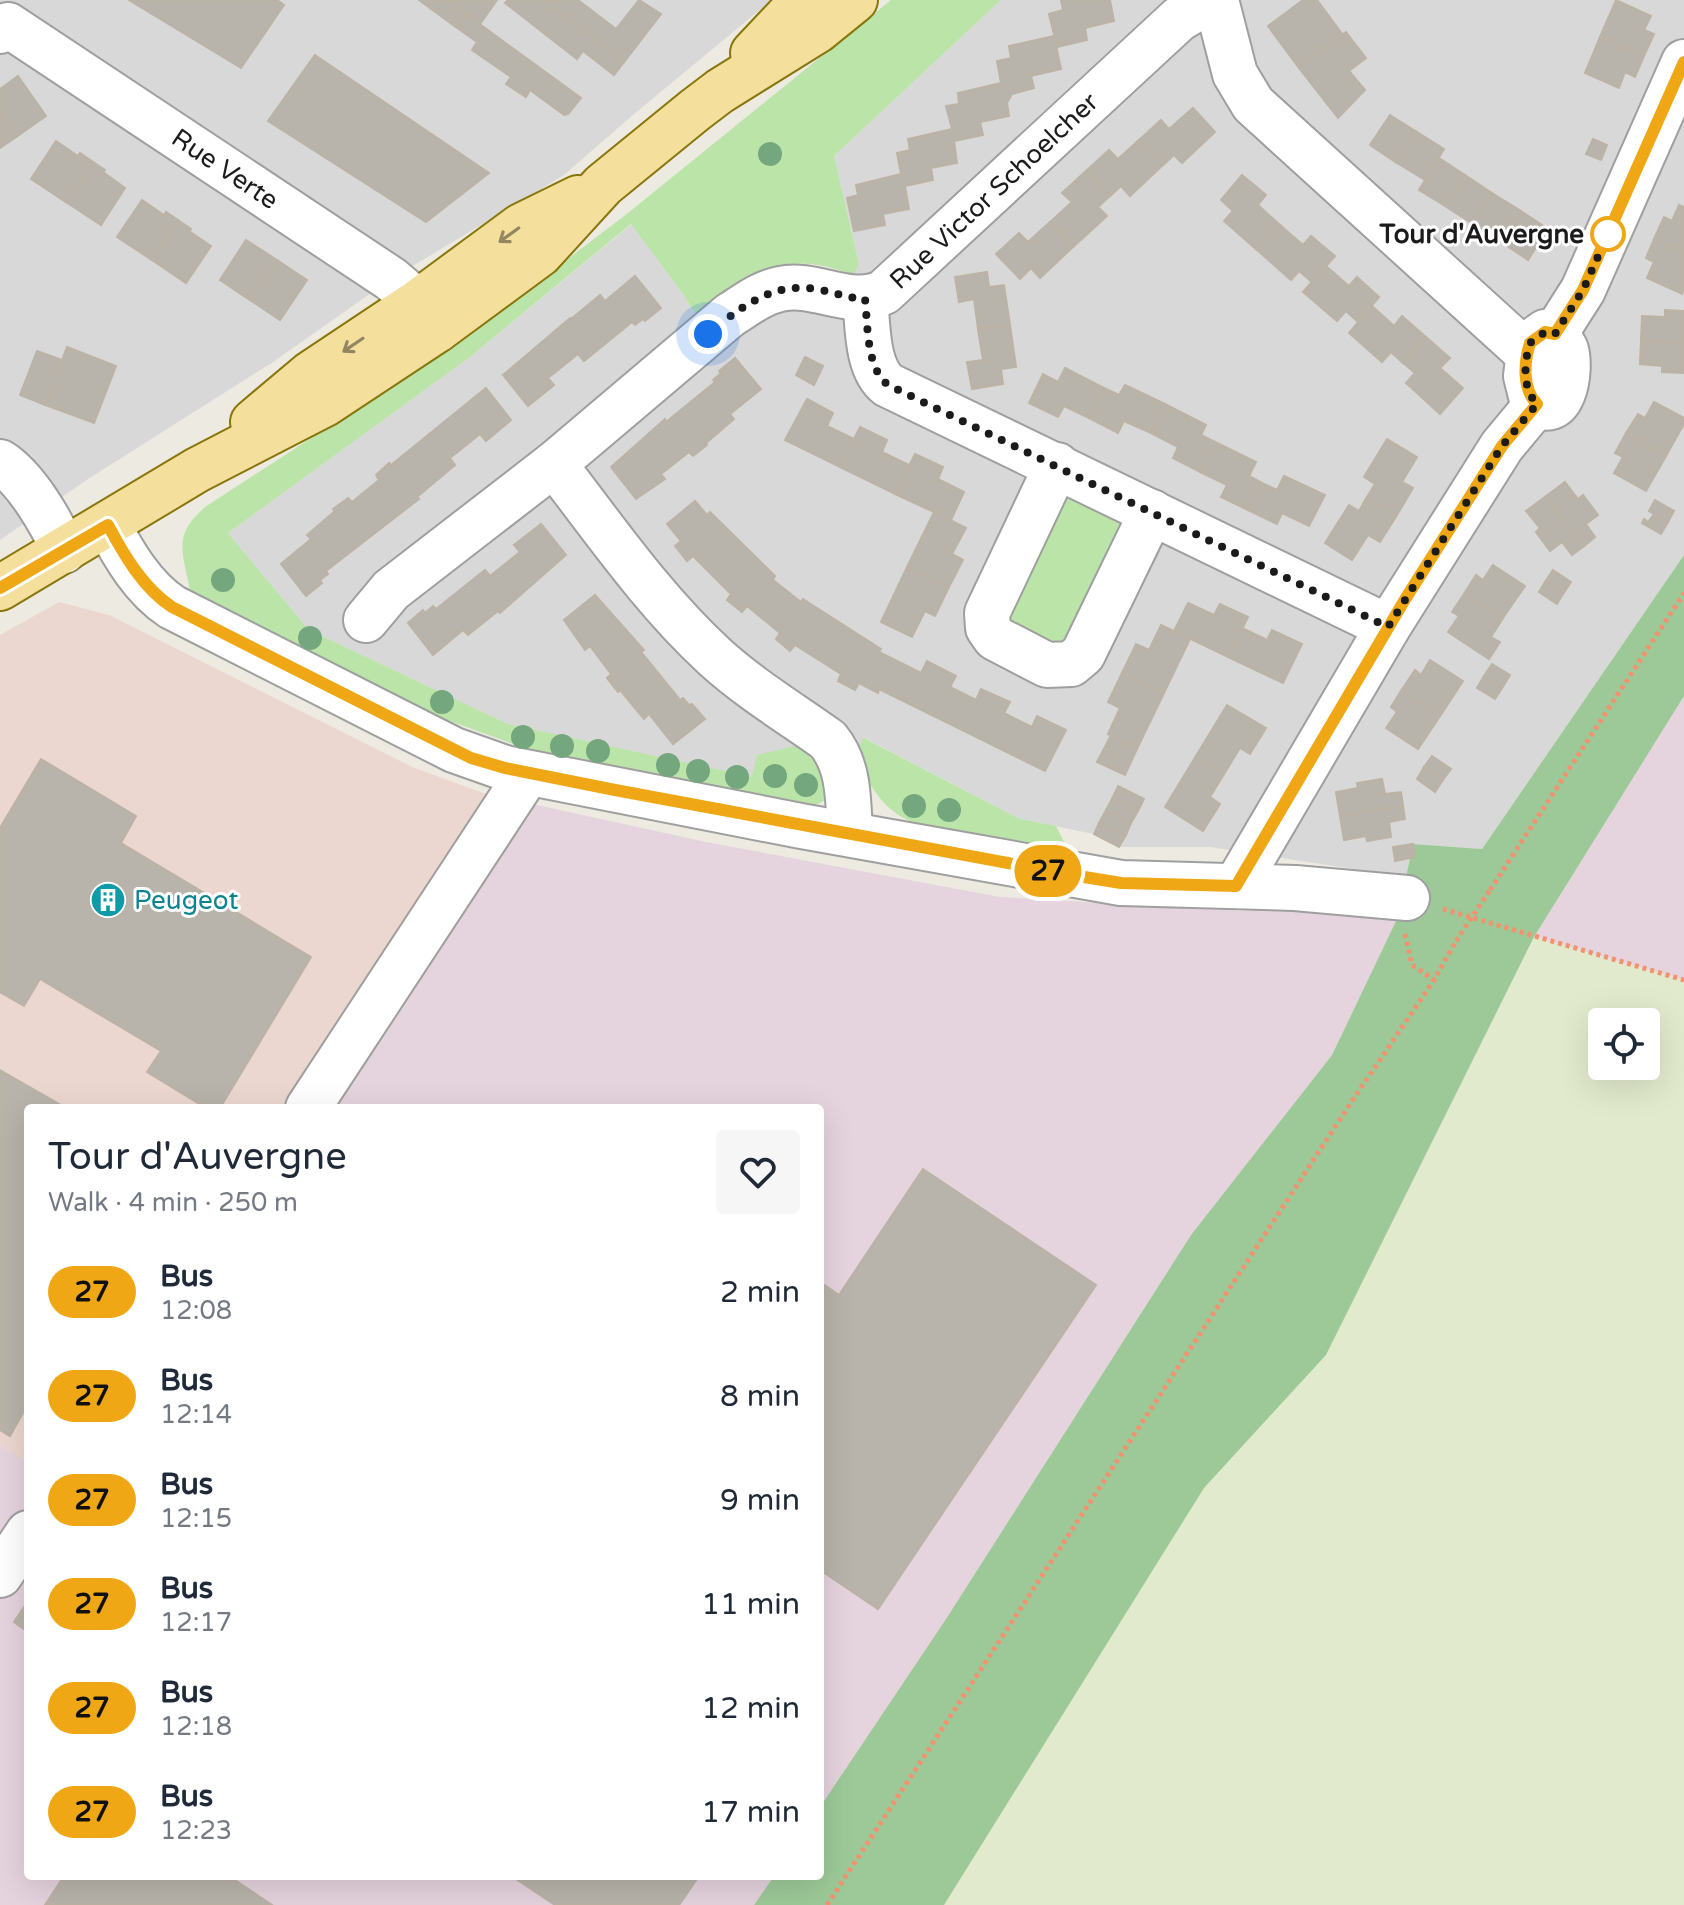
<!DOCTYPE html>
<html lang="en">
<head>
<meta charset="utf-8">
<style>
	body { margin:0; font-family:"Varela Round",sans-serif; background:#f6f6f7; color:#1f2937; height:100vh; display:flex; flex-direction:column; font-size:30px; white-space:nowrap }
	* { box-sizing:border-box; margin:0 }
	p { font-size:26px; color:#747a83 }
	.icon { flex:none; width:44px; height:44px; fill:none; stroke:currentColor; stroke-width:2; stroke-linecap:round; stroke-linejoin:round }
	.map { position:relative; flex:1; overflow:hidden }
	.drawer { position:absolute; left:24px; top:1104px; width:800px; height:776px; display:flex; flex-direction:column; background:#fff; border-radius:8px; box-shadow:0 8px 32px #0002 }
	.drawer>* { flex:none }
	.badge { padding:0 16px; border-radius:26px; font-size:28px; line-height:52px }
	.tools { position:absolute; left:1588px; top:1008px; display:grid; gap:16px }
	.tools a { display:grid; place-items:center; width:72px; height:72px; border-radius:8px; background:#fff; box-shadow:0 8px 32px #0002; font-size:40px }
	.you { position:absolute; width:40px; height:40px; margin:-20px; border:6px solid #fff; border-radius:50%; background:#1a73e8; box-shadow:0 0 0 12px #1a73e833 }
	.map>.badge { position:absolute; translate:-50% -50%; box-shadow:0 0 0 4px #fff }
	.round { display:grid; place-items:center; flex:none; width:84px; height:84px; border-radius:8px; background:#f6f6f7 }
	.head { display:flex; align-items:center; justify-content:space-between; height:136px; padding:0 24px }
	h1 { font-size:38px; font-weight:600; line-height:60px }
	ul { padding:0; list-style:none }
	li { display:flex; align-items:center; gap:24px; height:104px; padding:0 24px }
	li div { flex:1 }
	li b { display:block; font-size:30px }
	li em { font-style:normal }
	li .badge { min-width:88px; font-weight:700; text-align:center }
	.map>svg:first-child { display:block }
	.residential { fill:#d9d8d8 }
	.commercial { fill:#ecd7d0 }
	.industrial { fill:#e5d3de }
	.farmland { fill:#e2eacd; fill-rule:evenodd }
	.grass { fill:#bbe4a9 }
	.forest { fill:#9dc998 }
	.building { fill:#b8b3ab; stroke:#bcb3a4; stroke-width:2 }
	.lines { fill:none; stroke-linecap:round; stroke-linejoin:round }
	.minor-casing { stroke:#9f9f9f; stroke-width:48 }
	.major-casing { stroke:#88760a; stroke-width:48 }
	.path { stroke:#f0936e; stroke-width:5; stroke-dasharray:4 4; stroke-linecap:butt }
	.minor { stroke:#fff; stroke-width:44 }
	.major { stroke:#f5df9d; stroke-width:44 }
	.path-bridge { stroke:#f0936e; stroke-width:5; stroke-dasharray:4 4; stroke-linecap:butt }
	.tree { fill:#74a77d }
	.oneway { stroke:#938762 }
	.line-casing { stroke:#fff; stroke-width:18 }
	.line { stroke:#efa715; stroke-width:12 }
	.walk { stroke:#1b1b1b; stroke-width:8; stroke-dasharray:0 14.4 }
	.stop-dot { fill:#fff; stroke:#efa715; stroke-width:4 }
	.labels { text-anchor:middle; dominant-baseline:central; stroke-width:6; stroke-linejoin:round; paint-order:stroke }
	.street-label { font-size:26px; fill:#1b1b1b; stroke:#fff }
	.stop-label { font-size:26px; font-weight:bold; fill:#1b1b1b; stroke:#fff; text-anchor:end }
	.culture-label { font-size:26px; fill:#0d838f; stroke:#fff; text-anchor:start }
</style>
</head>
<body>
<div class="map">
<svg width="1684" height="1905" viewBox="0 0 1684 1905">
	<rect width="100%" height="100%" fill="#eceae1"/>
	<g class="residential">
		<path d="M0,0h772l-138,114 -70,61 -173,104 -118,83 -185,117 -88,61z"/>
		<path d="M1001,0h683v555l-202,294 -69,-5 -7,33 -196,-30h-91l-25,-13 -74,-15 -155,-81 -11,16 -56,34 -290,-64 -199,-94 -81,-97 242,-176 162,-133 51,70 31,53 68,-42 29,1 23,13 25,-55 -25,-108z"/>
	</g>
	<path class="commercial" d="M59,602l50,13 303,152 74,27 -205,314h-253v354l-28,-16v-811z"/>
	<g class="industrial">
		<path d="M1684,696v284l-150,-43z"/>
		<path d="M486,794l220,48 294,55 242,14 165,-13 -75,157 -141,180 -245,384 -126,188v-699h-539z"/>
		<path d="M0,1446l28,16v414h746l-20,29h-754z"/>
	</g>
	<path class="farmland" d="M1534,937l150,43v925h-740l260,-417 122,-133zM1602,1022h44v44h-44z"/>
	<g class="grass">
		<path d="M891,0h110l-167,156 25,108 -5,11c-71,-27 -104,-4 -157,42l-14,-23 -52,-70 -161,133 -242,176 81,97 199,94 244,53 5,-22 46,-11 23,25 1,30 -9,5 -14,1 -277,-56 -105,-38 -232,-120c-7,-39 -18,-55 15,-84l254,-165 169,-129z"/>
		<path d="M1061,481l75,37 -64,132 -70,-22z"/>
		<path d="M864,738l156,81 36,7 9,18 -10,7c-42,-7 -132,-15 -162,-40 -19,-15 -28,-36 -39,-57z"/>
	</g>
	<path class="forest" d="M1684,555v141l-150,241 -208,418 -122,133 -260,417h-190l20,-29h46v-69l126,-188 245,-384 141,-180 75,-157 -1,-21 7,-33 69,5z"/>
	<g class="building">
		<path d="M129,0h148l7,5 -43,63z"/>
		<path d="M419,0h28l19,14 -10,13z"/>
		<path d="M447,0h50l-17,24z"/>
		<path d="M508,0h37l79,62 -10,13 -31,-24 -6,8 -72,-56z"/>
		<path d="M545,0h33l38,29 23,-29 22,14 -37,48z"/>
		<path d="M1061,0h49l4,21 -29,7 2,12 -30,7 -8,-33 14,-4z"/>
		<path d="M1303,0h14l26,35 -44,33 -31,-42z"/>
		<path d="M1616,0l35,16 -7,14 10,4 -10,22 -44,-19z"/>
		<path d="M466,14l115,84 -13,16 -4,1 -34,-25 -4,7 -20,-13 5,-7 -39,-27 5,-8 -21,-15z"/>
		<path d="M1346,32l20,26 -17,13 16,19 -27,28 -39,-50z"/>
		<path d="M1054,36l7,33 -30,7 3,12 -22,6 -5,9 2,13 -29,6 3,13 -29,6 3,22 -26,5 2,12 -28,6 4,23 -26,5 2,11 -31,6 -7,-33 11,-3 -2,-10 45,-11 -4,-21 13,-3 -2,-11 44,-10 -6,-23 13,-2 -1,-11 43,-10 -4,-22 14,-3 -2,-12z"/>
		<path d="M1600,37l44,19 -9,21 -10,-5 -6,16 -34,-15z"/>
		<path d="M315,55l174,118 -63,49 -158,-101z"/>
		<path d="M18,76l28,40 -30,21 -16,-23v-25z"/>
		<path d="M1193,108l22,24 -33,31 -8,-8 -11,10 -24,-25 22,-20 8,9z"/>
		<path d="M0,114l16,23 -16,11z"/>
		<path d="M1390,115l27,17 -20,31 -27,-18z"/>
		<path d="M1417,132l27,17 -19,31 -28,-17z"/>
		<path d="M1593,139l14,6 -6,15 -15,-6z"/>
		<path d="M1139,140l24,25 -33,31 -9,-10 -11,10 -24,-25 23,-21 9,9z"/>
		<path d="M56,141l22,15 2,-3 13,9 -27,40 -35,-23z"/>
		<path d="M1439,158l26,17 -20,31 -26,-16z"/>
		<path d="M93,162l12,8 -2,2 22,16 -24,37 -35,-23z"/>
		<path d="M1086,171l24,25 -12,11 9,9 -34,31 -23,-25 22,-20 -10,-9z"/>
		<path d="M1242,175l24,20 -8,10 22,20 -23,25 -33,-29 9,-10 -12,-11z"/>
		<path d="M1465,175l27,18 -19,31 -28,-18z"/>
		<path d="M1492,193l29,18 -20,31 -28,-18z"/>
		<path d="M142,200l22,15 2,-3 12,8 -26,40 -35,-23z"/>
		<path d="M1679,205l5,2v44l-30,-12 10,-22 8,4z"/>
		<path d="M1521,211l27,18 -20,31 -27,-18z"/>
		<path d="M178,220l13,9 -2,2 22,15 -25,37 -34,-23z"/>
		<path d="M1050,222l23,25 -33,31 -9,-10 -11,11 -24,-25 23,-21 9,9z"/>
		<path d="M1280,225l23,20 8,-9 24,20 -23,26 -13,-11 -8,9 -34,-30z"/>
		<path d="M1654,239l30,12v37l-2,6 -35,-16 7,-16 -8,-4z"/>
		<path d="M246,240l31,20 -27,40 -30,-20z"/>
		<path d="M277,260l30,20 -27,40 -30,-20z"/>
		<path d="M1326,266l23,20 8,-9 22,20 -21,25 -12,-11 -9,10 -34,-29z"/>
		<path d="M987,272l2,15 15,-2 6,40 -32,4 -4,-30 -15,3 -4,-25z"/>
		<path d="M635,276l26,32 -16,13 -2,-2 -8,6 -3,-3 -48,39 -6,-7 -30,24 6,7 -26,21 -25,-31 67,-57 1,1 29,-24 5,6z"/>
		<path d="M1372,306l22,20 8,-10 24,21 -23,26 -12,-11 -9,10 -33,-29z"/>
		<path d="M1665,310l19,1v32l-43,-3 1,-24 23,1z"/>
		<path d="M1010,325l6,42 -15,2 2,15 -31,5 -5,-27 16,-2 -5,-31z"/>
		<path d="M1426,337l24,21 -10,10 23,20 -23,26 -34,-31 9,-10 -12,-10z"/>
		<path d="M1641,340l43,3v30l-22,-1v-6l-22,-2z"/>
		<path d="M67,347l49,19 -22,57 -49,-18z"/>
		<path d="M37,351l25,9 -17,45 -25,-10z"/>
		<path d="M805,357l18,9 -9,19 -18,-10z"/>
		<path d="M735,358l26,31 -31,25 4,5 -28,24 1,2 -14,11 -4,-4 -28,22 4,5 -29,20 -25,-32 54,-48 1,3 49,-40 -2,-2 8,-7 -2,-2z"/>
		<path d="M1065,368l39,20 -15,30 -25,-12 -6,11 -29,-14 14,-29 15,8z"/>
		<path d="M1125,385l40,19 -14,29 -27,-12 -6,12 -29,-15 15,-30 15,7z"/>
		<path d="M486,388l25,32 -25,21 -6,-7 -30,24 5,7 -38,32 2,2 -93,72 2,3 -8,6 2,3 -16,13 -25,-32 30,-25 -4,-4 28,-24 -2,-2 15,-11 4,4 27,-22 -3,-5 13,-12 2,2z"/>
		<path d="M807,399l26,14 -6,13 27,13 -14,28 -55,-27z"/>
		<path d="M1654,402l30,16v6l-18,32 -40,-23 12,-19 7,4z"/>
		<path d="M1165,404l41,21 -5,10 14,7 -15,30 -27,-14 5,-11 -27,-14z"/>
		<path d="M860,427l27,13 -5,12 27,13 -14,29 -55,-27z"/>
		<path d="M1626,433l40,23 -20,35 -32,-18 9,-16 -8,-4z"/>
		<path d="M1387,439l30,18 -15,25 11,6 -16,27 -30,-18 8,-13 -11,-7z"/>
		<path d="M1215,442l41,20 -7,14 13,7 -14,27 -27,-13 6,-12 -27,-13z"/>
		<path d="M915,454l28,13 -5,12 26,13 -13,28 -56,-26z"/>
		<path d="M1284,476l41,19 -16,31 -27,-13 -5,11 -29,-14 14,-27 15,7z"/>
		<path d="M1565,482l13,17 5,-4 15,20 -12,9 9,13 -11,9 -39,-49z"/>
		<path d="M1367,497l30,18 -17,27 -12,-7 -16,25 -27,-17 24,-38 10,6z"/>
		<path d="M1545,497l39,49 -12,9 -10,-13 -12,9 -14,-19 4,-4 -14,-17z"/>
		<path d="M1655,500l19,11 -6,11 -19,-11z"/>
		<path d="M695,501l12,14 3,-3 65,64 -2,4 28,22 2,-3 78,50 -2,3 42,21 6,-12 29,15 -6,11 26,13 5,-11 29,13 -6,11 28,14 5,-11 29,14 -21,41 -166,-82 -1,4 -19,-10 -4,7 -17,-9 3,-7 -46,-29 -5,6 -14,-12 4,-6 -33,-27 -5,6 -15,-12 4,-6 -38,-38 -6,5 -12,-15 6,-5 -14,-17z"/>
		<path d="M934,512l32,16 -14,26 11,6 -14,27 -42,-20z"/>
		<path d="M1654,514l14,8 -7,12 -19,-11 2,-4 4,3z"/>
		<path d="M541,524l25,31 -66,58 -2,-2 -30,24 -5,-5 -30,25 -25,-32 15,-13 2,3 8,-7 3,3 49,-39 5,6 30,-24 -6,-7z"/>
		<path d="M1493,565l32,21 -22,32 -39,-24 12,-19 7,5z"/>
		<path d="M907,567l42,20 -14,29 -10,-5 -13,26 -31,-15z"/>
		<path d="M1553,570l18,12 -8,12 -18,-12z"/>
		<path d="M1545,582l18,12 -6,10 -18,-12z"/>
		<path d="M1464,594l39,24 -12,19 9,5 -11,17 -41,-27 11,-16 -7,-4z"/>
		<path d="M595,595l49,55 -3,2 39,48 3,-2 6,7 3,-1 13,15 -32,25 -24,-30 -5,5 -24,-29 -2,2 -11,-14 4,-4 -21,-28 -5,4 -21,-30z"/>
		<path d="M1188,603l26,12 6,-11 28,13 -20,40 -54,-26z"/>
		<path d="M1161,625l29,14 -26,54 -42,-20 14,-29 13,6z"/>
		<path d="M1242,628l25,12 5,-10 30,14 -19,39 -55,-26z"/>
		<path d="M1430,660l33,21 -23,35 -39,-25 14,-21 6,5z"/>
		<path d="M1492,664l18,11 -8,13 -18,-12z"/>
		<path d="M1122,673l42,20 -27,56 -29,-15 12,-26 -12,-6z"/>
		<path d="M1484,676l18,12 -7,11 -18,-11z"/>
		<path d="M1401,691l39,25 -22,33 -32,-21 11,-16 -6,-5z"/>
		<path d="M1227,705l39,23 -16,26 -10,-6 -16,26 -28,-18z"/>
		<path d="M1111,735l13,7 -14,26 -13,-6z"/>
		<path d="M1124,742l13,7 -12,26 -15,-7z"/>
		<path d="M1196,756l28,18 -14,23 10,7 -17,27 -38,-24z"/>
		<path d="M1432,756l19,13 -8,11 -19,-13z"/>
		<path d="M41,759l95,57 -15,27 190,114 -91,151h-14l-59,-36 14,-21 -121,-72 -16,27 -24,-14v-164z"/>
		<path d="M1424,767l19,13 -8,12 -18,-13z"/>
		<path d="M1382,779l3,15 16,-2 2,14 -63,10 -4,-24 22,-4 -1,-5z"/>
		<path d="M1118,786l26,13 -6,12 -26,-12z"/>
		<path d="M1112,799l26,12 -7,12 -25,-13z"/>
		<path d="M1403,806l2,13 -16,3 2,15 -24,4 -1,-5 -22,4 -4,-24z"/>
		<path d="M1106,810l25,13 -5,12 -27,-12z"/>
		<path d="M1099,823l27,12 -7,12 -25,-13z"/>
		<path d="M1413,844l2,13 -20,4 -2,-14z"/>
		<path d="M0,1070l66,38h-38v296l-18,32 -10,-6z"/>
		<path d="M923,1169l173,116 -218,324 -58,-39v-288l19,13z"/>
		<path d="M28,1601v31l-14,-10z"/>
		<path d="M64,1876h165l43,29h-227z"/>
		<path d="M518,1876h181l-20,29h-124l-39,-26z"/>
	</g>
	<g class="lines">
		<defs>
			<g id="minor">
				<path d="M1216,0l19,74 18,30 274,249"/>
				<path d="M0,31l8,-6 383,254 27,23 19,28"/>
				<path d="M865,299c3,25 1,69 23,86l500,242"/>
				<path d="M1545,332l10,2c4,5 9,10 11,16 6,21 -3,78 -34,50l-6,-24 4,-33z"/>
				<path d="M1555,334l28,-44 101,-228"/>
				<path d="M0,462c26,16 52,61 64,89"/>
				<path d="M554,464c51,66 99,136 161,193 34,31 75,56 113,83 22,27 20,61 22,94"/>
				<path d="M1057,465l-70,148 1,15 7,10 52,27 24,-1 12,-10 69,-142"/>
				<path d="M108,525c16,30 35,63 64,82l282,143 51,18 296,58 320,57 174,5 112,10"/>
				<path d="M366,620l25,-30 163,-126 176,-149c16,-10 31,-22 50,-26 36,-8 70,20 104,3l295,-273 32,-19"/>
				<path d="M1236,886l152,-259 114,-181 35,-42"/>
				<path d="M308,1108l220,-335"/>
				<path d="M0,1575l28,-42"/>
			</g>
			<g id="major">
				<path d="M753,53l50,-53"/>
				<path d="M253,422l57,-48 108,-72 103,-76 57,-28"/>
				<path d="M0,588l197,-118 128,-66 112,-74 103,-76 63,-69 92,-75 25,-19 98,-61 37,-30"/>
			</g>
		</defs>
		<use href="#minor" class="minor-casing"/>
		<use href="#major" class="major-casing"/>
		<g class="path">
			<path d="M1490,890l194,-297"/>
			<path d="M1443,909l241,71"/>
			<path d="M1405,934l7,31 22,15"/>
			<path d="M827,1905l521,-798 86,-127 22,-39"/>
		</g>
		<use href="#minor" class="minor"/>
		<use href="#major" class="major"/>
		<path class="path-bridge" d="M1456,941l34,-51"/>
	</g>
	<g class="tree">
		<circle cx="770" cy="154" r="12"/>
		<circle cx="223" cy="580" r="12"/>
		<circle cx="310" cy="638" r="12"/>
		<circle cx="442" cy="702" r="12"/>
		<circle cx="523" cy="737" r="12"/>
		<circle cx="562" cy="746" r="12"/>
		<circle cx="598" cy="751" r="12"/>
		<circle cx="668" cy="765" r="12"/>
		<circle cx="698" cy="771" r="12"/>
		<circle cx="775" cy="776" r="12"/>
		<circle cx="737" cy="777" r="12"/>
		<circle cx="806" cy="785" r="12"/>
		<circle cx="914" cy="806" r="12"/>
		<circle cx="949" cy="810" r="12"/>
	</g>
	<defs><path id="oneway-shaft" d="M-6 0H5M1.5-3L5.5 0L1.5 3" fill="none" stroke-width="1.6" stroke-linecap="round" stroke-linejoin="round" transform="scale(2)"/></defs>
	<g class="oneway">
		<use href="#oneway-shaft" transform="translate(509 235) rotate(144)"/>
		<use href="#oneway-shaft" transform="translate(353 345) rotate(146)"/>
	</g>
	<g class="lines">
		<defs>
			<path id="line" d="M0,588l108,-63c16,30 35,63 64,82l299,151 34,10 110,22 457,85 49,8 115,3 168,-285 98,-155 35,-42c-15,-15 -13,-42 -7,-61l15,-11 10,2 28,-44 101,-228"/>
		</defs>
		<use href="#line" class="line-casing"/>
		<use href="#line" class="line"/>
		<path class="walk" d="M708,334c34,-28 67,-54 113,-44 15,3 28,8 44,9 3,26 1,69 23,86l500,242 114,-181 35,-42c-15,-15 -13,-42 -7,-61l15,-11 10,2 28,-44 25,-56"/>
	</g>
	<defs>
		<symbol id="building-disc" viewBox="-11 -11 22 22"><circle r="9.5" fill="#0f9aa8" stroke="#fff"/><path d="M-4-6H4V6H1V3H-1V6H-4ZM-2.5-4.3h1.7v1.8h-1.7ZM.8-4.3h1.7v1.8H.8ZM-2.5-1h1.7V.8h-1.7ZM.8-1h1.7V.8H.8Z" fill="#fff"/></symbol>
	</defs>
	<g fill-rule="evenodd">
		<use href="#building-disc" x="88" y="880" width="40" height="40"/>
	</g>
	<circle class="stop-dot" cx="1608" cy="234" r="16"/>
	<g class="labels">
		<g class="street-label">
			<text transform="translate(225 169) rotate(34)">Rue Verte</text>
			<text transform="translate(994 191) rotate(-43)">Rue Victor Schoelcher</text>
		</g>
		<g class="stop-label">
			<text x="1584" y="234">Tour d'Auvergne</text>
		</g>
		<g class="culture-label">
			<text x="134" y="900">Peugeot</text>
		</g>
	</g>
</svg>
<div class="tools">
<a><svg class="icon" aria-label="locate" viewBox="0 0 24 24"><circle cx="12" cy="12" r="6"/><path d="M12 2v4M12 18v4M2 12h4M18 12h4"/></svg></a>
</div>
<div class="you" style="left:708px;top:334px"></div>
<b class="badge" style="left:1048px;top:871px;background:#efa715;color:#111">27</b>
<section class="drawer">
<div class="head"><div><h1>Tour d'Auvergne</h1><p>Walk · 4 min · 250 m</p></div><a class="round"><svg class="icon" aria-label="heart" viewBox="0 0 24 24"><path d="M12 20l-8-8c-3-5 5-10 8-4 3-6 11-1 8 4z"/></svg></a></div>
<ul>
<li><span class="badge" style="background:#efa715;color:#111">27</span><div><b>Bus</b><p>12:08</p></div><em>2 min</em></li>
<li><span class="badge" style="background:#efa715;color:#111">27</span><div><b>Bus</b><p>12:14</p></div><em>8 min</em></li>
<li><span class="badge" style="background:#efa715;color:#111">27</span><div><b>Bus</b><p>12:15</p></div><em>9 min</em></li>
<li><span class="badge" style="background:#efa715;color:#111">27</span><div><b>Bus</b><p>12:17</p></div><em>11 min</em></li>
<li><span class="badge" style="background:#efa715;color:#111">27</span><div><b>Bus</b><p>12:18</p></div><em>12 min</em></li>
<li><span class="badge" style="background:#efa715;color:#111">27</span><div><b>Bus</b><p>12:23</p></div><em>17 min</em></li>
</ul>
</section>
</div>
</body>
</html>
